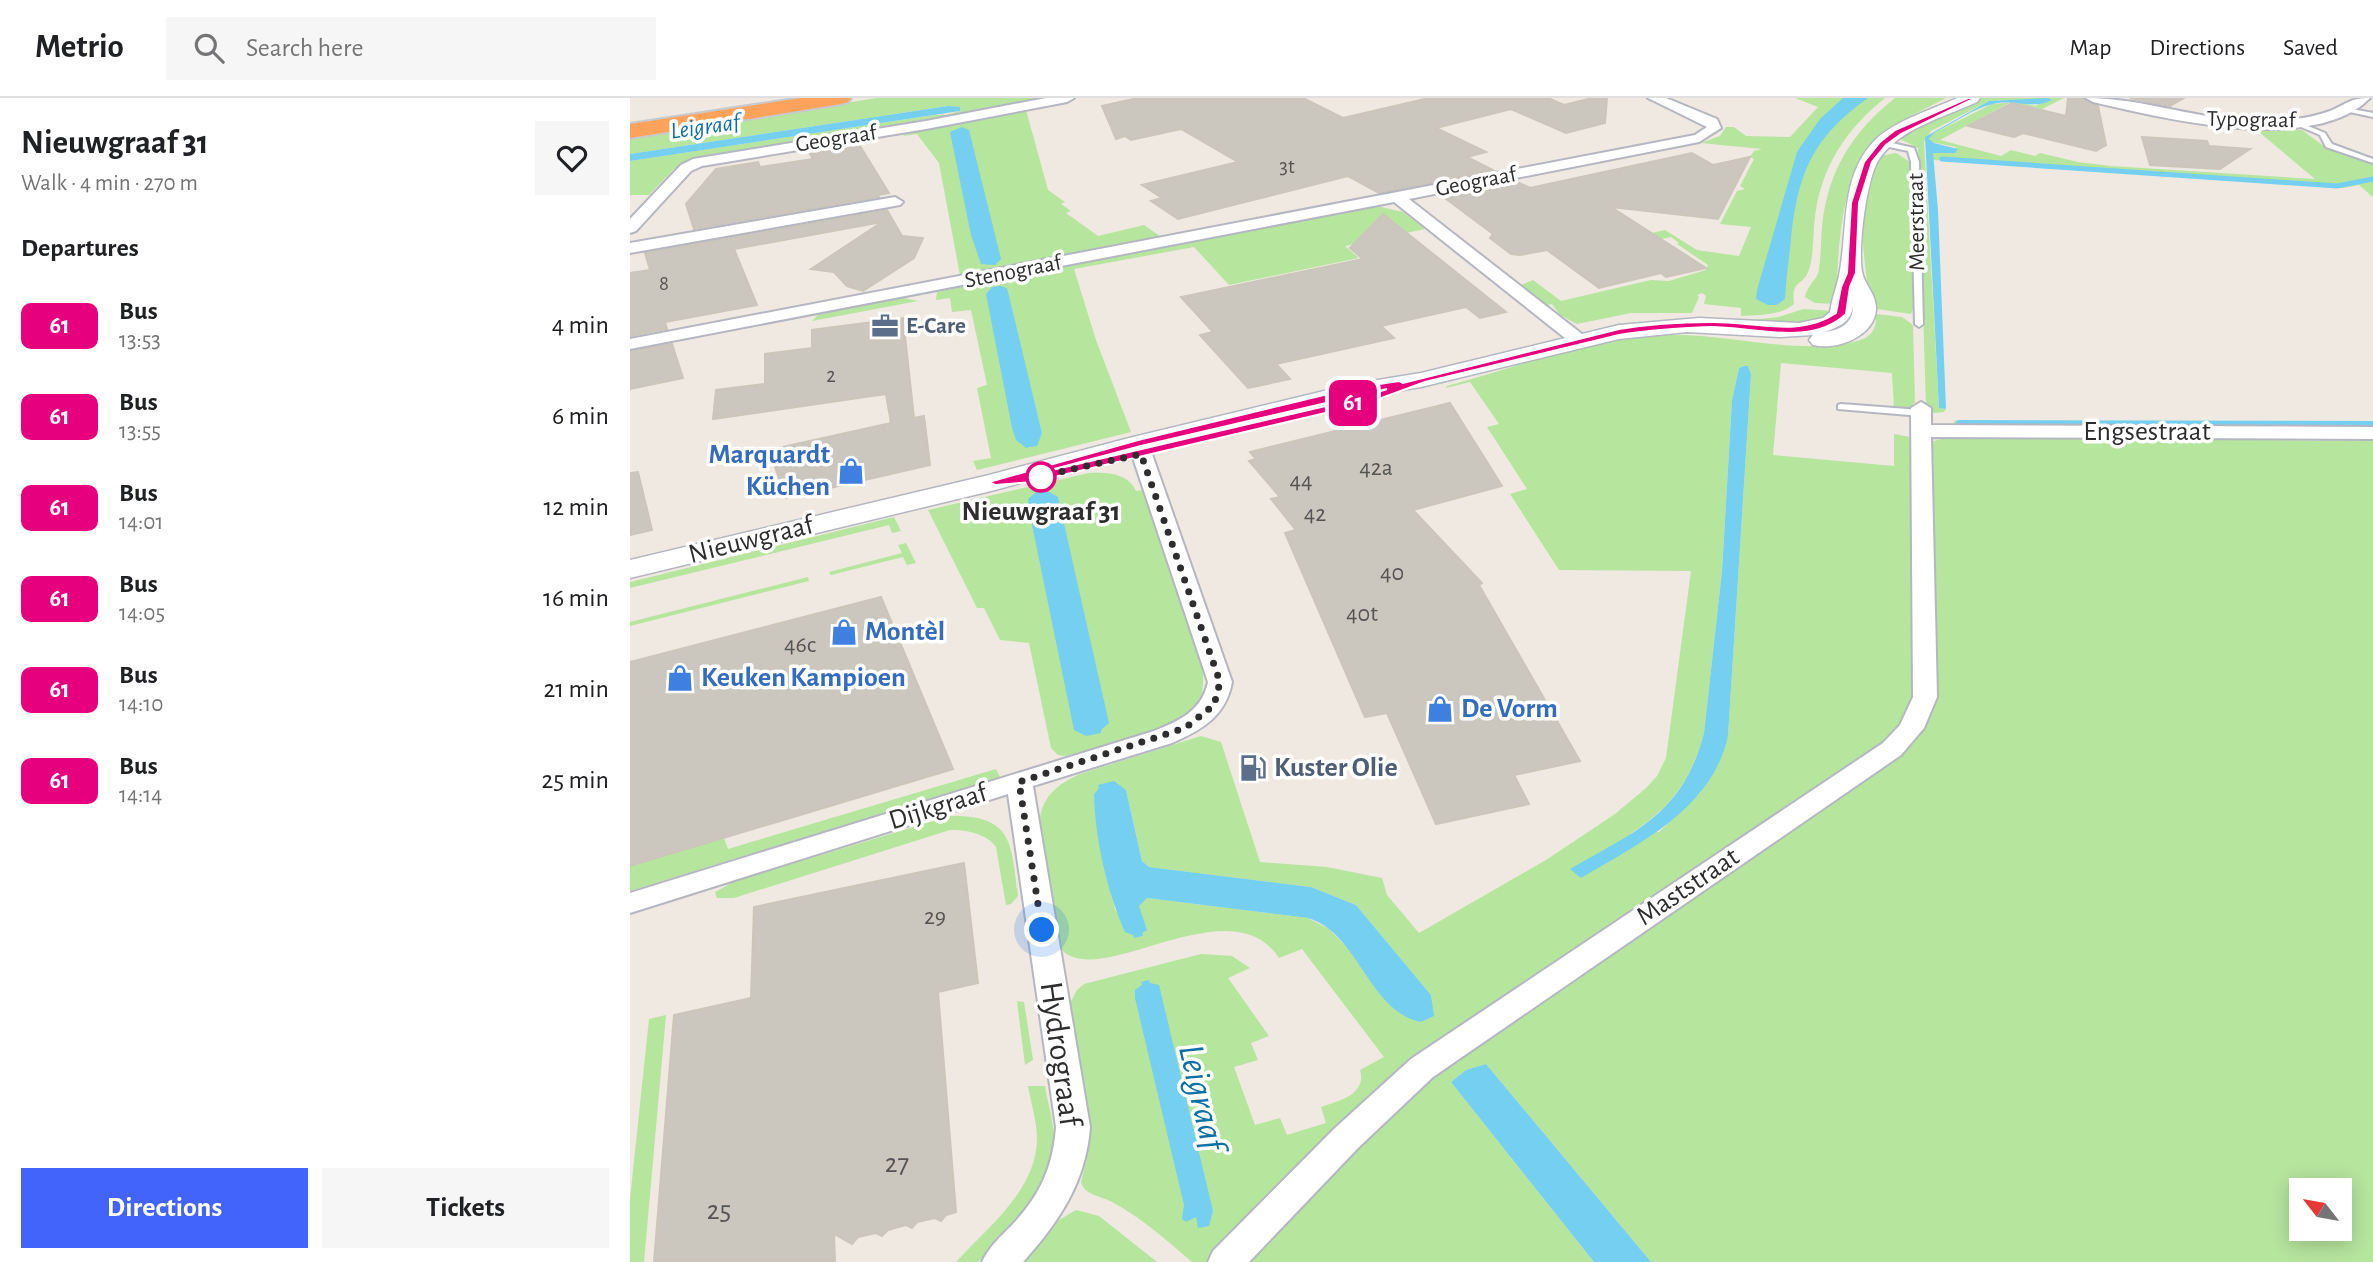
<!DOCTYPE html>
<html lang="en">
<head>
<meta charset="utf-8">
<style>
	body { margin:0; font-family:"Alegreya Sans",sans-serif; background:#f6f6f6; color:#202124; height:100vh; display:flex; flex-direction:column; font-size:26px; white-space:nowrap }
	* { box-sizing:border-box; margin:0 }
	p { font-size:23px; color:#757577 }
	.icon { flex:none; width:38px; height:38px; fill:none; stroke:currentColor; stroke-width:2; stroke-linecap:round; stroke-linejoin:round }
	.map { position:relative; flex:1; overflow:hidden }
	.sheet { display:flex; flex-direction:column; background:#fff; width:630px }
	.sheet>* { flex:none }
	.badge { padding:0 14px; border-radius:10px; font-size:24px; line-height:46px }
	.needle { width:46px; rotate:301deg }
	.buttons { position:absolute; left:1659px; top:1080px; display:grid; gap:14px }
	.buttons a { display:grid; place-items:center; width:63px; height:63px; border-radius:0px; background:#fff; box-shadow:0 4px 18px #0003; font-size:35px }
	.you { position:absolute; width:35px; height:35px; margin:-18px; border:5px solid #fff; border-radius:50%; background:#1a73e8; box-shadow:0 0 0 10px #1a73e833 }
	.map>.badge { position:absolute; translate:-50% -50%; box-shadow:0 0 0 4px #fff }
	h2 { padding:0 21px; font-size:26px; line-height:63px }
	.round { display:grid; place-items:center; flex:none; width:74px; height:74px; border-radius:0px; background:#f6f6f6 }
	.summary { display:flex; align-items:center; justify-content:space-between; height:119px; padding:0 21px }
	h1 { font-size:33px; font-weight:700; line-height:52px }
	.primary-button { display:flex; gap:14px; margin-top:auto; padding:14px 21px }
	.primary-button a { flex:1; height:80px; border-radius:0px; background:#4264fb; color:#fff; font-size:28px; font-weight:700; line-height:80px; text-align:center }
	.primary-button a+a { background:#f6f6f6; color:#202124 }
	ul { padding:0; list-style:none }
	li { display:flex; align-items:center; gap:21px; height:91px; padding:0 21px }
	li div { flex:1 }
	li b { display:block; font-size:26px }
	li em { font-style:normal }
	li .badge { min-width:77px; font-weight:700; text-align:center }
	header { display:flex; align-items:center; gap:42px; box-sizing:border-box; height:98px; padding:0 35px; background:#fff; border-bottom:2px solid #e0e0e0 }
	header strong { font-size:33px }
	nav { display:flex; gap:38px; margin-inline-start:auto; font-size:24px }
	.search { width:490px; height:63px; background:#f6f6f6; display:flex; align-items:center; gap:18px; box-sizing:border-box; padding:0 24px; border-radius:0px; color:#757577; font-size:26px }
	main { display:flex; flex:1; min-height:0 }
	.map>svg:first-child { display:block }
	.green { fill:#b6e59e; fill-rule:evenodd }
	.water { fill:#75cff0 }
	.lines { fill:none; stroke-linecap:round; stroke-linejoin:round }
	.stream-far1 { stroke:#75cff0; stroke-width:5 }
	.stream { stroke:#75cff0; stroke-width:6 }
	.building { fill:#cbc7bf; stroke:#cbc5ba; stroke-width:2 }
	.service-casing { stroke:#b4b7c1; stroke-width:4 }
	.minor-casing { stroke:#b4b7c1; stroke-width:4 }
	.tertiary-casing { stroke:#b4b7c1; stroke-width:3 }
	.motorway-casing { stroke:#c9c9c9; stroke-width:4 }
	.service { fill:#fff; fill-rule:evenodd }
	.minor { fill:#fff; fill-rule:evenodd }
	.tertiary { fill:#fff; fill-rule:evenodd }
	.motorway { fill:#ffa35c; fill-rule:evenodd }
	.line { fill:#e6007e; stroke:#fff; stroke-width:2; fill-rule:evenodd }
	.walk { stroke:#2e2e2e; stroke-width:7; stroke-dasharray:0 12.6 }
	.stop-dot { fill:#fff; stroke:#e6007e; stroke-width:3.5 }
	.labels { text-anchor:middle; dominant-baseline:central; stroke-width:7; stroke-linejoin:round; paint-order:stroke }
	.far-number-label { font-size:21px; fill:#555452 }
	.far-street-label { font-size:23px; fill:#2e2e2e; stroke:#fff }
	.far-service-label { font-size:23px; font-weight:bold; fill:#4e5e75; stroke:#fff; text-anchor:start }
	.far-water-label { font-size:24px; font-style:italic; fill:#0d6fa3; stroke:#fff }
	.number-label { font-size:24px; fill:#555452 }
	.street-label { font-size:28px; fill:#2e2e2e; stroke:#fff }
	.shop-label { font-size:28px; font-weight:bold; fill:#366cbe; stroke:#fff; text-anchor:start }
	.stop-label { font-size:28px; font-weight:bold; fill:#2e2e2e; stroke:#fff }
	.service-label { font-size:28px; font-weight:bold; fill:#4e5e75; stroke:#fff; text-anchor:start }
	.near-number-label { font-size:28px; fill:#555452 }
	.near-street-label { font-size:33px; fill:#2e2e2e; stroke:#fff }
	.near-water-label { font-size:37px; font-style:italic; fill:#0d6fa3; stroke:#fff }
</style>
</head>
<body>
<header>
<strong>Metrio</strong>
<div class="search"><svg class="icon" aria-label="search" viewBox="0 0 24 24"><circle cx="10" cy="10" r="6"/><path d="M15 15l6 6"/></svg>Search here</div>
<nav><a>Map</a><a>Directions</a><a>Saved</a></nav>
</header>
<main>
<section class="sheet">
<div class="summary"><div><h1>Nieuwgraaf 31</h1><p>Walk · 4 min · 270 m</p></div><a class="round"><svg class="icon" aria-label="heart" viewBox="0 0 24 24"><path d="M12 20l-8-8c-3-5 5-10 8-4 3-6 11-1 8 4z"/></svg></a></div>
<h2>Departures</h2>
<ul>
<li><span class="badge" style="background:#e6007e;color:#fff">61</span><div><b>Bus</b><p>13:53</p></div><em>4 min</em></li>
<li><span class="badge" style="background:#e6007e;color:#fff">61</span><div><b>Bus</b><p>13:55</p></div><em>6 min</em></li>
<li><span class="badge" style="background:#e6007e;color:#fff">61</span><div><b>Bus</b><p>14:01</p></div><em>12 min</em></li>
<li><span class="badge" style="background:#e6007e;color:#fff">61</span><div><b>Bus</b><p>14:05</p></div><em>16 min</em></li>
<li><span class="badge" style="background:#e6007e;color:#fff">61</span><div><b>Bus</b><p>14:10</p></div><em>21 min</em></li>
<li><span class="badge" style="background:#e6007e;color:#fff">61</span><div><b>Bus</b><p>14:14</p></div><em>25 min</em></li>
</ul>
<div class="primary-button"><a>Directions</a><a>Tickets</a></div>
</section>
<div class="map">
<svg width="1743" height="1164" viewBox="0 0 1743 1164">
	<rect width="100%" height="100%" fill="#efe9e1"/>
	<g class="green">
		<path d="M246,0h176l-346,58 -32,13 -25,26h-19v-34l304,-46h12l14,-4 -1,-3 -11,-2 -318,48v-15z"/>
		<path d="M1165,0h90c-39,31 -64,69 -70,119 -2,14 -1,42 -7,55 -6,15 -17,7 -14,32 -14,12 -36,11 -53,12v-8l-37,-4 2,-8 -4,-3 -5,2 2,2 -7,16h-61l-54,11 -17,-9 -8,-11 -5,1 -26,-20 12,-5 28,21 90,-21 18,1 37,-11 2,-5 -31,-21 2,-1 -8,-6 -109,23 -9,-5 112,-25 32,20 42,6 12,-29 -31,-3 17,-33 8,-2 -5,-3 14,-27 -4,-2 4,-6 8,-2 -61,-6 19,-7 6,-9h8l12,9 44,1 28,-30z"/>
		<path d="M1265,0h51c-24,13 -55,25 -74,46 -33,36 -34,113 -36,160l-21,-1 -10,-6c3,-14 13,-17 14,-28 2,-14 2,-29 3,-43 6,-55 30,-94 73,-128z"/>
		<path d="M1349,0h85l-22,11 -31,-7 -71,38 61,16 10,-6 24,6 5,-3 38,9 33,4 204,13 -56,-47 2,-5 41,3 23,17 48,17v33l-14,-12 -16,3 -410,-28 -1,-7h23l1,-6 -25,-5 -2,-3 5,-6 58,-29 26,-2 17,4 16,-7 -62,2 -58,30 -7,11 15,266 7,1 -2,3 -11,1 -7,-6 -8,-259 -18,-9 19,-12z"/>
		<path d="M396,12l22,80 17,12 -4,2 10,7 -5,2 32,23 46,-11 17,12 -201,38 -21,-112 -22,-29 -13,2 -2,-3z"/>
		<path d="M1266,55l14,9 4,145 -3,7 -41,-6c-4,-47 -20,-111 11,-152z"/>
		<path d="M751,109l22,5 22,17 -80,17 14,12 -130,27 -35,-38 -120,22 22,71 35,92 -154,38 -4,-9 18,-3 -14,-70 10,-3 -16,-75 -19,2 -2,-14 -14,2 1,-8 419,-83zM398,279l14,56 -6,13 -9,2 -6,-4z"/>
		<path d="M274,200l14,3 -106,20 7,-7z"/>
		<path d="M1173,211l32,2 -27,14 -66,-4 37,-4z"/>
		<path d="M1246,216l26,3 11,8 2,78h-2l-1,6h-18l-2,-36 -111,-10 -8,92 121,11v-32l22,4 -1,269 -24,32 -345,233 -332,290h-22c-26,-22 -50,-44 -80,-60 -11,-6 -28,-7 -31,-20 17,-58 -2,-119 -12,-177l8,-15 7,-6 117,-30 31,2 18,12 -22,10 41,58 -18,7 7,17 -24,7 21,58 25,-7 7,17 39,-12 -5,-16c19,-6 46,-13 39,-37l24,-13 -82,-108 -23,9c-48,-75 -181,34 -218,-9l-21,-131c3,-23 20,-35 40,-44l121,-38 20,6 39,120 67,5 55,11 5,17 32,38 127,-73 69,-46 31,-26 11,-12 9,-18 25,-187 -132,-1 -49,-76 17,-5 -40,-62 12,-3 -29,-42 -24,6 1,-2c72,-20 149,-49 224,-51 59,-1 124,20 182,7 17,-3 24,-11 23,-28zM1114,268h4l3,8 -23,362 -27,56 -42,40 -29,2c40,-25 62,-55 74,-101l18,-162 10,-171 7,-32zM485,685l11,7 16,71 7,6 162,20 45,18 75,90 2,21 -12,6 -92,-93 -21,-11 -161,-20 -9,8 4,30 -27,-26 -13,-59 -8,-57 6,-6z"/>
		<path d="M1326,322l3,3 414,1v6l-419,-5 -2,-1z"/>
		<path d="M1319,339l424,4v821h-722l-165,-198 -20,6 -15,12 143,180h-356l153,-157 123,-88 258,-173 133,-97 9,-12 16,-293zM1671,1092h39v38h-39z"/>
		<path d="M459,375c18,-1 39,0 47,18l8,-1 59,183c0,9 1,18 -4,26 -21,34 -96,46 -133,57l-8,-1 -7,-7 -22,-105 -29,-3 -16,-32h-7l-49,-98z"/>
		<path d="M264,419l7,14 -9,2 -3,-8 -259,63v-6z"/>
		<path d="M276,445l10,20 -9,2 -4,-8 -72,18 -2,-3 73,-19 -4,-8z"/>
		<path d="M178,479l1,4 -179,45v-4z"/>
		<path d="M366,671l4,8 -370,114v-25l94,-28 4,11z"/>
		<path d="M320,718c64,-1 61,28 68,80l-7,8 -5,1 -10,-58c-8,-13 -32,-18 -46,-17l-216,68h-17l-2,-6 20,-11z"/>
		<path d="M387,903l7,1 9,58 -8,5z"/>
		<path d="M36,917l-22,247h-14v-63l19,-180z"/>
		<path d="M398,988h17c3,18 9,37 9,54 -1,51 -44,88 -76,122h-22c32,-35 80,-71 81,-123 0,-17 -6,-36 -9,-53z"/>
		<path d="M446,1112l23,6 58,46h-135l37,-42z"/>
	</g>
	<g class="water">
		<path d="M1213,0h25c-56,40 -70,75 -77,141 -2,20 -5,40 -6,60l-8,6h-9l-12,-6 1,-9 40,-138 23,-33z"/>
		<path d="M1417,0l5,2c-19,10 -38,-1 -59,4 -19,4 -41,20 -59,29l-5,6 5,4 24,6 -3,4h-22l5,57 8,199 -7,-1 -14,-271 64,-36z"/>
		<path d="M318,8l12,1v4l-330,50v-7z"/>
		<path d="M332,29l7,3 32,129 -6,6 -14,-1 -10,-29 -21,-103z"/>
		<path d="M370,188l7,2 35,145 -5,13 -11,2 -10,-8 -4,-12 -26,-134 6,-7z"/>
		<path d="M1114,268h4l3,8 -23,362c-16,73 -88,107 -147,142l-11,-9c66,-38 113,-55 134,-136l18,-162 10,-171 7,-32z"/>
		<path d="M416,392l12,7 51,226 -8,7v3l-15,3 -12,-6 -44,-215 -2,-16 8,-7z"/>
		<path d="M484,683l12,9 16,71 7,6 162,20 45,18 75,90 3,21 -13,6c-53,-11 -62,-89 -113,-104l-161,-20 -8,8 8,24 -5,3 1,3 -9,2 -1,-3 -8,-3c-18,-41 -30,-93 -31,-138l5,-6 -1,-3z"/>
		<path d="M519,882l1,3 9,2 54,226 -4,15 -11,2 -2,-11 -10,5 -4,-3 2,-14 -49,-207v-8l7,-5 -1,-3z"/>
		<path d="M856,966l165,198h-57l-143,-180 15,-12z"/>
	</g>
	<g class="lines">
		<path class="stream-far1" d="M1312,61l395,27 36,-7"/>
		<path class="stream" d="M1329,325l414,1"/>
	</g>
	<g class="building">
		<path d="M508,0h165l40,20 86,-20h119l16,7 28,-7h15l-2,25 -39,10 -55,-24 -75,19 50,24 -19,5 28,14 -116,22 -31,-17 -170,43 -27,-18 11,-3 -20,-13 96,-23 -57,-33 -50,11 -6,-4 -9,3 -14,-33z"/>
		<path d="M1438,0h16l14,8 8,39 -10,6 -73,-18 -9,4 -46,-11 44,-23 54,13z"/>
		<path d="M1500,0h54l-14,8z"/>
		<path d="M1512,39l65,4 2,5 41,3 -30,20 -70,-4z"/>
		<path d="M230,48l29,47 -11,2 1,2 -185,32 -8,-25 30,-35 42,-7 2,5 53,-8 -3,-5z"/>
		<path d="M1062,55l21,12 37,-8 -32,62 -107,-12 95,61 -40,9 -5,-4 -62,15 -52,-38 -27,5 -9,-1 -21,-16 3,-4 -52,-39 74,-14 15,7z"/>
		<path d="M257,112l15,26 21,2 -9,20 -51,33 -16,-5 -13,-14 -23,-3 71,-47 -148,27 23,56 -92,17 2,7 -37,7v-63l20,-3 -5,-17z"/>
		<path d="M753,116l123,98 -26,6 -14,-11 -85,19 13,12 -118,26 14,15 -42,9 -48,-53 13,-3 -32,-35 182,-38 -13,-11z"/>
		<path d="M273,220l11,100 10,-2 6,49 -144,33 -17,-48 122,-27 -5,-29 -173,25 3,-29 49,-6v-30l47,-6v-18z"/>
		<path d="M42,246l11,34 -53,11v-38z"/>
		<path d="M820,305l52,83 -89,24 69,73 -3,2 101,176 -66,14 15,29 -93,20 -49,-111 -22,4 -80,-184 11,-3 -25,-31 9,-2 -31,-36 7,-2 -6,-7z"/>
		<path d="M8,374l14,58 -22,5v-62z"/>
		<path d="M251,499l72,172 -323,97v-204z"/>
		<path d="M334,765l14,120 -40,9 18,220 -10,3 -5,6 -6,-3 -18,4 -5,6 -6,-3 -18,5 -6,6 -6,-3 -18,4 -6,7 -18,-10 1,28h-181l20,-247 77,-17 3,-91z"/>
	</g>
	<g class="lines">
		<defs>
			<g id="service">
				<path d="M1717,10l26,5v4l-28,-6v-2z"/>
				<path d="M1666,23l29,12 7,11 41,15v4l-47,-16 -6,-12 -26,-11v-2z"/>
				<path d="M1253,43l31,7 5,14 4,162 -4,3 -4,-3 -4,-162 -3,-11 -28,-6v-4z"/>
				<path d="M1211,306l80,6 5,3 -5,3 -83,-7v-4z"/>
			</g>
			<g id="minor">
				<path d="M416,0h28l-7,4 -141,27 -224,37 -11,5 -55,60 -6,2v-14l51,-54 12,-6 233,-38z"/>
				<path d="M1018,0h18l51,21 4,9 -22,14 -290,57 178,139 3,4 -9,5 -6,-1 -181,-144 -764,147v-10l1065,-204 12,-8z"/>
				<path d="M1456,0c61,0 119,25 181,23 20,0 44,-3 63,-10 17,-7 20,-13 40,-13 -57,58 -208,20 -277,4z"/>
				<path d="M265,99l8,5 -3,3 -270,48v-10z"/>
				<path d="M1291,304l10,6v17l442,2v12l-442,-2 6,260 -13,31 -23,27 -468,322 -75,71 -109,114h-41l5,-11 121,-122 77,-70 472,-316 17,-18 13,-28 -2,-289z"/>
				<path d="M508,339l7,2 3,4 84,239c-6,34 -30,48 -60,61l-139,43 57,341c-4,55 -31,95 -67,135h-41c7,-15 19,-26 31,-38 27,-29 40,-57 43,-97l-48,-333 -378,119v-20l524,-162c25,-10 48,-20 54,-49l-80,-239 3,-4z"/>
			</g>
			<path id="tertiary" d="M1327,0h23l-3,4c-32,15 -80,27 -99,59 -12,21 -20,87 -16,110 2,14 15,23 14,39 -2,27 -41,41 -63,35l-4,-5 4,-5 -33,2 -93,-5 -68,7 -198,48 -68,11 -207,51 -151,41 -365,88v-18l359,-85 140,-37 224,-54 68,-11 198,-48 80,-7 100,5 24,-5 7,-6c2,-15 8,-28 10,-42 8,-45 0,-95 36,-131 21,-19 55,-29 81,-41zM1223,208c0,17 -12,24 -28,26 14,-5 26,-10 28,-26z"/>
			<path id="motorway" d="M171,0h50l-3,4 -7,2 -211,34v-14z"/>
		</defs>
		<use href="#service" class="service-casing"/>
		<use href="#minor" class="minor-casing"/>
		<use href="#tertiary" class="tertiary-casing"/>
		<use href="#motorway" class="motorway-casing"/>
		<use href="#service" class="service"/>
		<use href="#minor" class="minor"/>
		<use href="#tertiary" class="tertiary"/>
		<use href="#motorway" class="motorway"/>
	</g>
	<path class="line" d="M1338,0h7l-74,36 -15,11 -14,17 -13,41 -3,70 -6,14 -4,27c-34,33 -93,13 -135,13 -31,1 -62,3 -92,8l-194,47 -57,21 -335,79 -38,3 -6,-3 149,-42 215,-52 46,-7 4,2 216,-54c30,-5 61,-7 91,-7 42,-1 90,16 126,-9l5,-26 6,-14 4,-70 13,-41 16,-20 15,-12zM757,291l-27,9 -321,75 102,-27z"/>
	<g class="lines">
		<path class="walk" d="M411,379l-8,1 108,-24 79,228 -6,23 -29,23 -166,54 23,148"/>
	</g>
	<defs>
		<symbol id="office-bare" viewBox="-9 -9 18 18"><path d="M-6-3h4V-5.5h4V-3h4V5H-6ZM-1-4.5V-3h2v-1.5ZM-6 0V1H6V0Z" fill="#5c6f8a" stroke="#fff" stroke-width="2.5" paint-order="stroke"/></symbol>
		<symbol id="shop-bare" viewBox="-9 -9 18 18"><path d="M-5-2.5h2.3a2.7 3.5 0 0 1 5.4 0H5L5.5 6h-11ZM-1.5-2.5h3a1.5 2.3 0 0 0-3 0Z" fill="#3f7fe0" stroke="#fff" stroke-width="2.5" paint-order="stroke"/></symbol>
		<symbol id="fuel-bare" viewBox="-9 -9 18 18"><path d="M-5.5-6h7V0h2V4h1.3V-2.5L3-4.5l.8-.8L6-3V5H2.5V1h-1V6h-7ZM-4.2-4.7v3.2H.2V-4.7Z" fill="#5c6f8a" stroke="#fff" stroke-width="2.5" paint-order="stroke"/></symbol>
	</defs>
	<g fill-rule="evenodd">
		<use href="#office-bare" x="236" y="209" width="38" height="38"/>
		<use href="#shop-bare" x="202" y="354" width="38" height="38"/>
		<use href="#shop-bare" x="195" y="515" width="38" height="38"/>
		<use href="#shop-bare" x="31" y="561" width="38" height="38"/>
		<use href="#shop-bare" x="791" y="592" width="38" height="38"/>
		<use href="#fuel-bare" x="604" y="651" width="38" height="38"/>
	</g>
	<circle class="stop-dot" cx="411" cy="379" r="14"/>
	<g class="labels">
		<g class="far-number-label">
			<text x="657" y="68">3t</text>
			<text x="34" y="185">8</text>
			<text x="201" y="277">2</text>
		</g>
		<g class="far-street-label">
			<text transform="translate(1621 22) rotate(1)">Typograaf</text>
			<text transform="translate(206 41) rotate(-9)">Geograaf</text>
			<text transform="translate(846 84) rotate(-11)">Geograaf</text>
			<text transform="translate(1287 124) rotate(-91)">Meerstraat</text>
			<text transform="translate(383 174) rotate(-11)">Stenograaf</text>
		</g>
		<g class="far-service-label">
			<text x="276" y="228">E-Care</text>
		</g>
		<g class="far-water-label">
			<text transform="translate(75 29) rotate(-8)">Leigraaf</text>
		</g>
		<g class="number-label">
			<text x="746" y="370">42a</text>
			<text x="671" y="383">44</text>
			<text x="685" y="416">42</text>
			<text x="762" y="475">40</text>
			<text x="732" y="516">40t</text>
			<text x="170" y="547">46c</text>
			<text x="305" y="819">29</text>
		</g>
		<g class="street-label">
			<text x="1517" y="334">Engsestraat</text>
			<text transform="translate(121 442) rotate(-14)">Nieuwgraaf</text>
			<text transform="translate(308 709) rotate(-17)">Dijkgraaf</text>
			<text transform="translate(1058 789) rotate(-34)">Maststraat</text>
		</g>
		<g class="shop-label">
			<text x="200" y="357" text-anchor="end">Marquardt<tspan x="200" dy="32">Küchen</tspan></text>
			<text x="235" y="534">Montèl</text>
			<text x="71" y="580">Keuken Kampioen</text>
			<text x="831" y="611">De Vorm</text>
		</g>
		<g class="stop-label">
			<text x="411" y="414">Nieuwgraaf 31</text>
		</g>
		<g class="service-label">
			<text x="644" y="670">Kuster Olie</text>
		</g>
		<g class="near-number-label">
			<text x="267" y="1066">27</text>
			<text x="89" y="1113">25</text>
		</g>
		<g class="near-street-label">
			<text transform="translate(430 956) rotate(82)">Hydrograaf</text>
		</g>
		<g class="near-water-label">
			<text transform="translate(572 999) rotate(77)">Leigraaf</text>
		</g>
	</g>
</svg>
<div class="buttons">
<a><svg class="needle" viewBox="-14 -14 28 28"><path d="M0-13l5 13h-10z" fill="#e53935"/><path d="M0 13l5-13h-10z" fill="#757577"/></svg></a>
</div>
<div class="you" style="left:412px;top:832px"></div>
<b class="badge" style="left:723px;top:305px;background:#e6007e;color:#fff">61</b>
</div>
</main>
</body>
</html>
